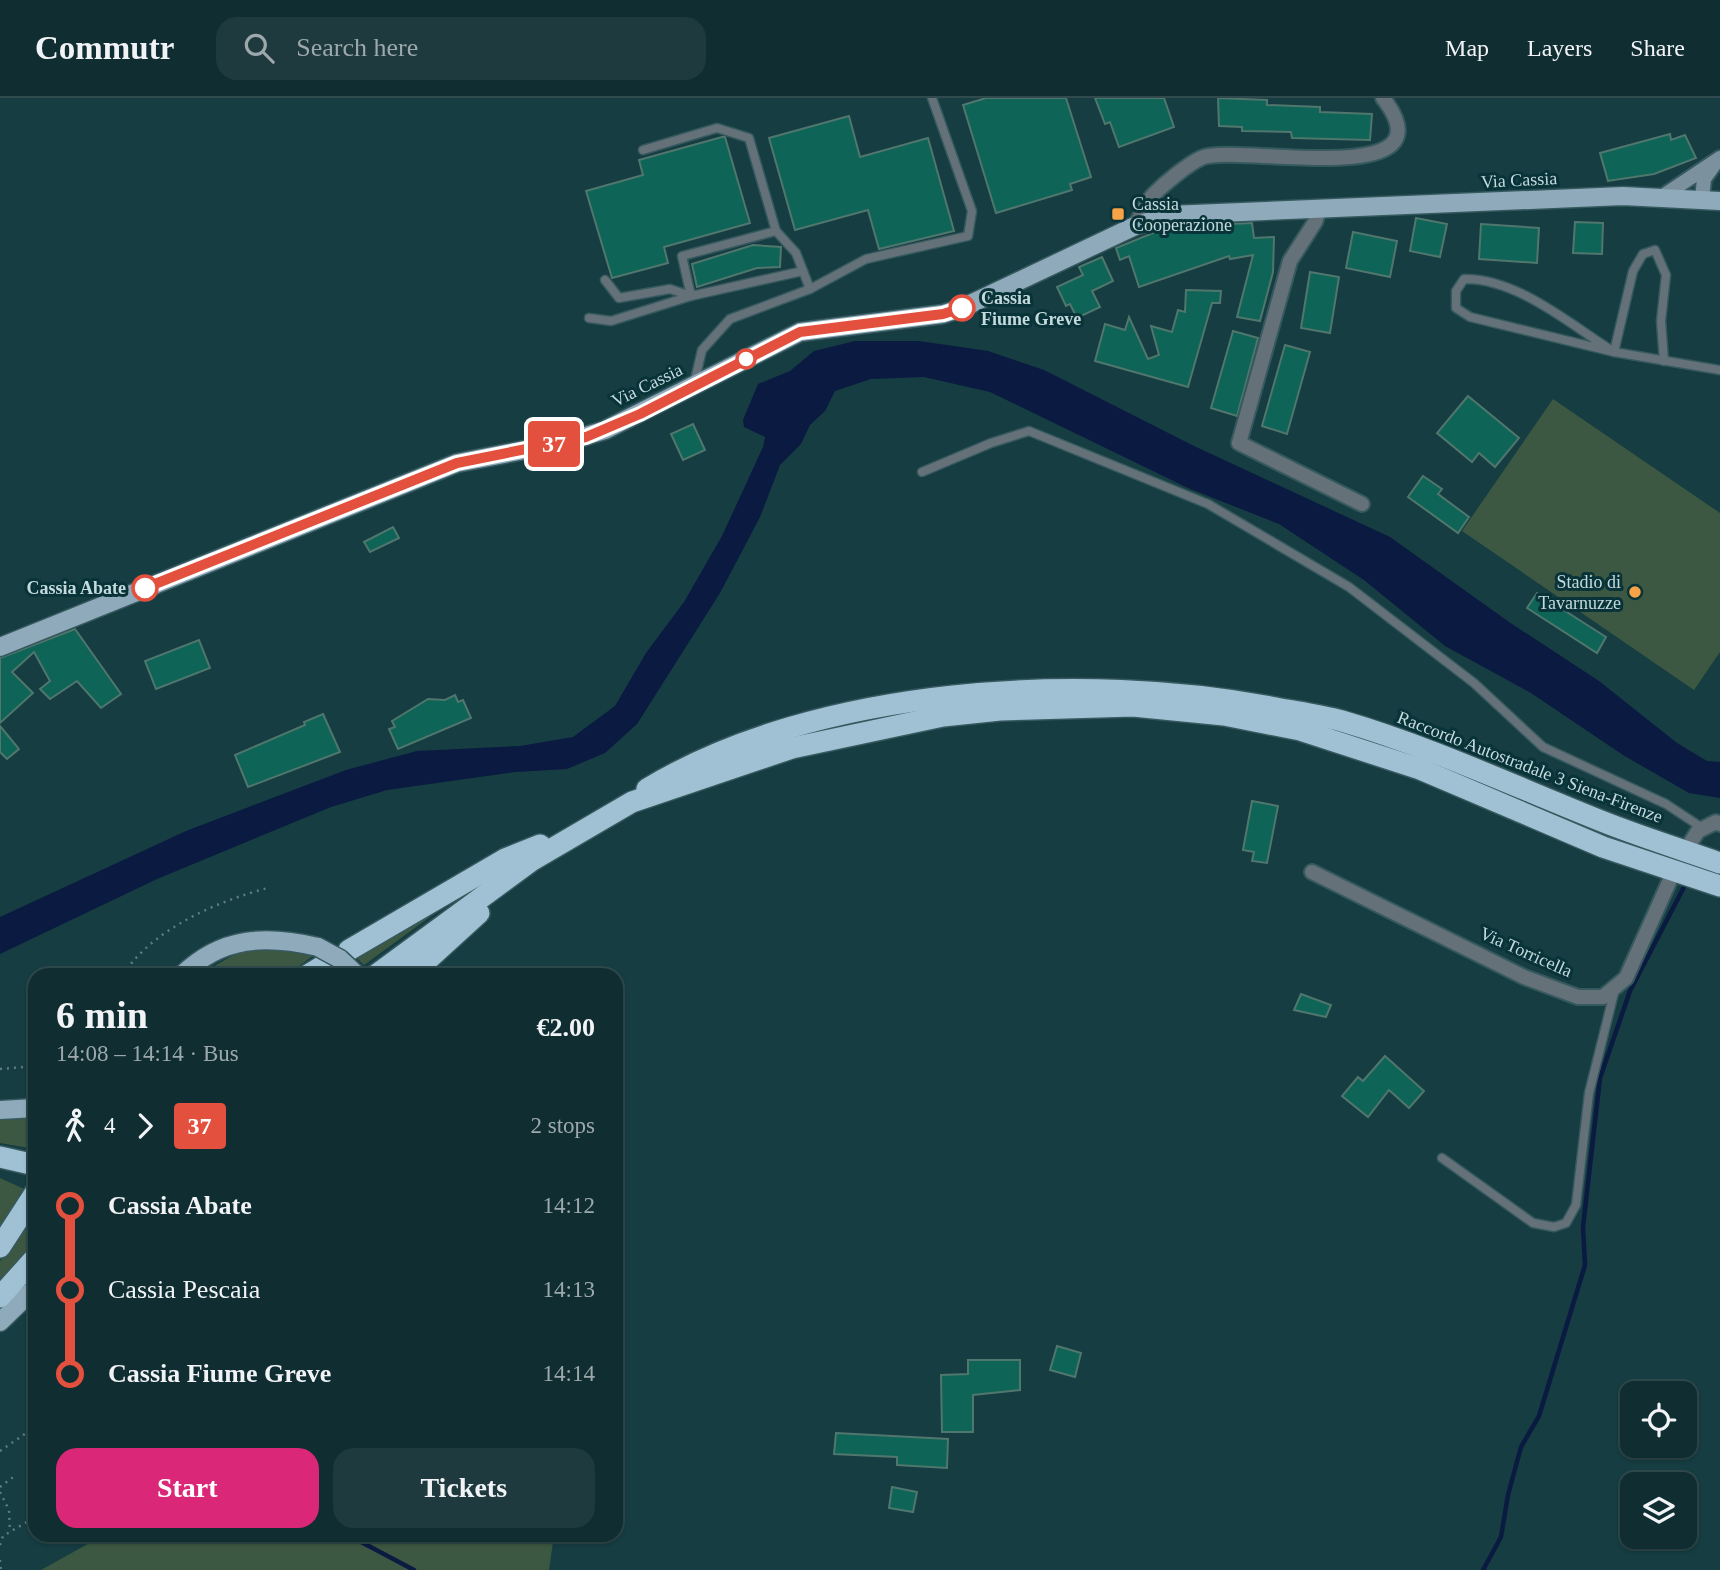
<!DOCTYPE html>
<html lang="en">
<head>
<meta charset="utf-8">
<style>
	body { margin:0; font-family:"Times New Roman",serif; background:#1e3a3e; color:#f1f3f6; height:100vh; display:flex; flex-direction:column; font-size:26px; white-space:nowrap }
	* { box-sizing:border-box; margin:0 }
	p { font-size:23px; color:#9ca8ac }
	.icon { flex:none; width:38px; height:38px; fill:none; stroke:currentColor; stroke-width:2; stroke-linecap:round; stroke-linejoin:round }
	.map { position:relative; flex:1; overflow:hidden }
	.drawer { position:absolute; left:28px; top:870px; width:595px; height:574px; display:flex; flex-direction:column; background:#102e32; border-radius:21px; box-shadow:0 2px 5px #0004,0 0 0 2px #304a4d }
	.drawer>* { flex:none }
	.badge { padding:0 14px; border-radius:5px; font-size:24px; line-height:46px }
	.tools { position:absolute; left:1620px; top:1283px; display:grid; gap:14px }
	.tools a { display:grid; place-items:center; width:77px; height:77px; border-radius:14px; background:#102e32; box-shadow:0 2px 5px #0004,0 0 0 2px #304a4d; font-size:35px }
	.map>.badge { position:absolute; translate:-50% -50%; box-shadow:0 0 0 4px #fff }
	.legs { display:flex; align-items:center; gap:10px; height:77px; padding:0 28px; font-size:23px }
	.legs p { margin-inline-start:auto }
	.overview { display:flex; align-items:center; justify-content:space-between; height:119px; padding:0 28px }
	h1 { font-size:38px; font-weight:800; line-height:52px }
	.cta { display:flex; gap:14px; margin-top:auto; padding:14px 28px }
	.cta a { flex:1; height:80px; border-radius:21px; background:#db2777; color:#fff; font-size:28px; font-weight:800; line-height:80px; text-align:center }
	.cta a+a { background:#1e3a3e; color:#f1f3f6 }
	ul { padding:0 28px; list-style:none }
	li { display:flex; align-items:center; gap:24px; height:84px; font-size:26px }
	li i { display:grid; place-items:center; width:10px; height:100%; margin:0 9px; background:currentColor }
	li i::after { content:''; width:18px; height:18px; margin:-9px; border:5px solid; border-radius:50%; background:#102e32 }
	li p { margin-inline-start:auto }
	li:first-child i { background:linear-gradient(#0000 50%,currentColor 0) }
	li:last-child i { background:linear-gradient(currentColor 50%,#0000 0) }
	header { display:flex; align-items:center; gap:42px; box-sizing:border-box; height:98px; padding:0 35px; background:#102e32; border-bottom:2px solid #304a4d }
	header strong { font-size:33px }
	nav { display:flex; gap:38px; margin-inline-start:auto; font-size:24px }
	.search { width:490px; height:63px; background:#1e3a3e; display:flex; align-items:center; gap:18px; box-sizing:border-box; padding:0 24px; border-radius:21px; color:#9ca8ac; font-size:26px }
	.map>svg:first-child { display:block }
	.green { fill:#3c5842 }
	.water { fill:#0a1a41 }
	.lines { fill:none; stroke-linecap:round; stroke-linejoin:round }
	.stream { stroke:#0a1a41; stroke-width:4.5 }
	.building { fill:#0e6456; stroke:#50766d; stroke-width:2 }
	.service-casing { stroke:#35595e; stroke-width:11 }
	.minor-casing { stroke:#35595e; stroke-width:18 }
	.secondary-casing { stroke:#35595e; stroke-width:18 }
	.primary-casing { stroke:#35595e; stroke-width:21 }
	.motorway-casing { stroke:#35595e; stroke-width:24 }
	.path { stroke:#5d7d81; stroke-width:2.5; stroke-dasharray:2 5; stroke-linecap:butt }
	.service { stroke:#647179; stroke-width:8 }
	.minor { stroke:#647179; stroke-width:14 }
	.secondary { stroke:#7c919e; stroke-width:14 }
	.primary { stroke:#8faaba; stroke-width:18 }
	.motorway { stroke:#a0c0d4; stroke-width:21 }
	.primary-bridge-casing { stroke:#35595e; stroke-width:21; stroke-linecap:butt }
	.primary-bridge { stroke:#8faaba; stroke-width:18 }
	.line-1-casing { stroke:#fff; stroke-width:16 }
	.line-1 { stroke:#e4503e; stroke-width:10 }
	.poi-dot { fill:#f6a247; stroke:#083338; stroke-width:2.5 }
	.stop-1-dot { fill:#fff; stroke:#e4503e; stroke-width:3.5 }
	.labels { text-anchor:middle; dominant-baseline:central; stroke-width:6; stroke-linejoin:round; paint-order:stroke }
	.street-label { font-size:18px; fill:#c5dadd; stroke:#083338 }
	.poi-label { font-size:18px; fill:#c5dadd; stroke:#083338; text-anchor:start }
	.stop-label { font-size:18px; font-weight:bold; fill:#c5dadd; stroke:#083338; text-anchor:start }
</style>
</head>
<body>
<header>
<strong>Commutr</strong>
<div class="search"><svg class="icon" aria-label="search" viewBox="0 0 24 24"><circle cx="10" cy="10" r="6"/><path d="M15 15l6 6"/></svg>Search here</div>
<nav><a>Map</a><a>Layers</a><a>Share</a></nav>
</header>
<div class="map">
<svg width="1720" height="1472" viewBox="0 0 1720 1472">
	<rect width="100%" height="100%" fill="#153d42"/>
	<g class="green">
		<path d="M1553,301l167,114v139l-26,38 -232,-159z"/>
		<path d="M435,809l3,4 -74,54 -12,-11z"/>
		<path d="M255,851h21l38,6 -27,20h-88l38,-22z"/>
		<path d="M35,1019v32l-35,-6v-24z"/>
		<path d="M0,1080l24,11 -5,6 4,3 -23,32z"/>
		<path d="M35,1112v37l-35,36v-22z"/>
		<path d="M104,1437h450l-5,35h-508z"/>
	</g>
	<path class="water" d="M855,243h64l69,10 56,19 150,76 196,91 119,85 90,59 78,62 30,18 13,1v36l-31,-5 -66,-38 -92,-62 -86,-47 -81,-66 -85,-56 -91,-36 -198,-96 -66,-15 -53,2 -36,12 -10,20 -15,14 -9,19 -21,21 -20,52 -40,76 -83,131 -32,29 -38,16 -52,3 -128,18 -56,17 -174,72 -157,75v-37l186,-86 160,-61 71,-19 103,-5 53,-9 42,-31 31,-53 38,-51 38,-66 41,-89 2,-10 -21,-10 -1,-7 15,-36 32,-13 24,-20z"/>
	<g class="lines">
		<g class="stream">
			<path d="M348,1437l66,35"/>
			<path d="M1483,1472l18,-33 7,-42 13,-48 18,-31 46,-151 -2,-38 17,-149 30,-87 54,-104"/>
		</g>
	</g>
	<g class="building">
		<path d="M986,0h80l25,79 -21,7 2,6 -76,23 -33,-108z"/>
		<path d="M1095,0h69l10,29 -55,20 -9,-25 -5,2z"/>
		<path d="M1218,0l49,2v5l53,2v5l52,2 -2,26 -78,-2 -1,-6 -49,-1v-4l-23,-1z"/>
		<path d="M849,18l11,41 68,-19 26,93 -75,18 -11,-39 -73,20 -26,-92z"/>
		<path d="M1670,36l1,6 14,-5 11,23 -42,16 -46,7 -8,-28z"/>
		<path d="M722,39h3l25,86 -86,24 4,16 -56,15 -26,-87 57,-16 -4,-15z"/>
		<path d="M1416,120l31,6 -7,33 -30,-6z"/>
		<path d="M1575,124l28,1 -1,31 -29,-1z"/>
		<path d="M1252,125l2,15 20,-1 -1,35 -13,49 -23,-4 16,-62 -23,4 -1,-3 -90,31 -10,-31 -9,4 -4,-12 49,-20 27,-3 2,5 15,-5z"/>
		<path d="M1481,126l58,4 -2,35 -58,-4z"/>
		<path d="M1353,134l44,9 -7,36 -44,-9z"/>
		<path d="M753,147l28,2 -1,20 -23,1 -60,19 -5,-23z"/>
		<path d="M1102,159l11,24 -21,10 8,16 -23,11 -7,-14 -4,2 -9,-19 26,-12 -4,-8z"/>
		<path d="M1310,174l29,5 -9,56 -29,-5z"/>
		<path d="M1186,192l35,1 -1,12h-8l-24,84 -93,-26 10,-37 20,6 4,-13 19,42 11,-4 -8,-29 21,6 6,-22 7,2z"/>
		<path d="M1233,233l25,7 -21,78 -26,-8z"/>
		<path d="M1285,247l25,7 -23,82 -25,-8z"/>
		<path d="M1468,298l51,42 -24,29 -16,-14 -7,9 -35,-29z"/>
		<path d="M693,326l12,26 -22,10 -12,-26z"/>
		<path d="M1423,378l19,13 -4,5 31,23 -11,16 -50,-36z"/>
		<path d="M393,429l6,11 -29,14 -6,-10z"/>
		<path d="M1537,495l69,44 -9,16 -70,-45z"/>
		<path d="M75,531l46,65 -20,14 -24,-27 -27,18 -10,-10 10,-8 -16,-29 -22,20 21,21 -33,30v-65z"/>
		<path d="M199,542l11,28 -54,21 -11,-28z"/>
		<path d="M455,597l3,7 5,-2 8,18 -73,31 -9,-20 6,-2 -3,-6 36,-22 17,1z"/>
		<path d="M323,616l17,38 -92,35 -13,-32 70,-30 -1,-3z"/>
		<path d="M0,628l19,23 -12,10 -7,-7z"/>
		<path d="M1252,703l26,5 -11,57 -15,-2 2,-9 -11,-2z"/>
		<path d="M1301,896l30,11 -5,12 -32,-7z"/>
		<path d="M1385,958l39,35 -15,17 -20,-18 -21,27 -26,-21 16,-19 5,4z"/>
		<path d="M1057,1248l24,7 -6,24 -25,-7z"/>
		<path d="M968,1262h52v30l-47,5v37h-31l-1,-57 27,-1z"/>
		<path d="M836,1335l112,6 -1,29 -50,-3v-8l-63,-3z"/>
		<path d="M892,1389l25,5 -4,20 -24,-4z"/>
	</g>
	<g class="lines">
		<defs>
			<g id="service">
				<path d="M643,52l74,-22 32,10 27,93 20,22 14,36 -80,30 -28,31 -8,34"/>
				<path d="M776,133l-94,25 9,40 112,-25"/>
				<path d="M605,182l14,18 51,-9 21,7"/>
				<path d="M810,191l56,-30 102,-23 4,-25 -40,-113"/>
				<path d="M589,220l22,3 80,-25"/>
				<path d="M1614,254c-43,-27 -97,-74 -150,-73l-8,12v17l14,9 144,35 106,18"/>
				<path d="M1614,254l19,-81 10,-17 12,-4 11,25 -5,46 3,40"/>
				<path d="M922,374l69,-29 38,-12 179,73 141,83 125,96 69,64 123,57 38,25"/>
				<path d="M1442,1060l91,65 21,4 12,-4 10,-18 13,-112 26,-104"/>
			</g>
			<g id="minor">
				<path d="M1320,110l-5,14 -25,39 -51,182 123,61"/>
				<path d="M1135,128c6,-10 11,-24 19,-32 12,-12 33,-29 47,-36 31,-16 256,36 182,-60"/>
				<path d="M1691,744l7,-11 18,-9 4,2"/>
				<path d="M1312,774l212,105 54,20h25l23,-19 44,-98"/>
			</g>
			<g id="secondary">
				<path d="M1663,98l57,-38"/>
				<path d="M1702,101l2,-20 10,-14"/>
			</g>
			<g id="primary">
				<path d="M0,549l457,-184 109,-21 39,-12 195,-98 143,-18 19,-6 173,-82 34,-11 454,-19 97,5"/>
				<path d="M182,877c40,-39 84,-40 136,-28"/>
				<path d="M0,1012l35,-2"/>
				<path d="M0,1224l35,-34"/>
			</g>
			<g id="motorway">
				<path d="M647,691c169,-103 438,-118 629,-81 21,4 44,7 66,13 92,27 178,68 267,103 36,14 74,26 111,39"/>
				<path d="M349,852l156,-91 35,-14"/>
				<path d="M308,877l18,-11"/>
				<path d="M376,877l155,-114 101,-59 160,-54 151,-32 57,-6 133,-4 91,9 76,15 120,39 183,78 117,39"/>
				<path d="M411,877l68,-62"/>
				<path d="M0,1059l35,8"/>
				<path d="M0,1149l35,-54"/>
				<path d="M0,1199l35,-39"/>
			</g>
		</defs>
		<use href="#service" class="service-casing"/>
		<use href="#minor" class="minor-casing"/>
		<use href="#secondary" class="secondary-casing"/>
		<use href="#primary" class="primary-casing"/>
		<use href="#motorway" class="motorway-casing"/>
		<g class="path">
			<path d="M123,877c28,-45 94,-74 145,-87"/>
			<path d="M0,971l35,-3"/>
			<path d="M0,1353l35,-24"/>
			<path d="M0,1389l16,-12"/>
			<path d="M0,1394l9,18 1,22"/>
			<path d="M0,1447l3,-9 24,-14"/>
			<path d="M0,1462l1,10"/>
		</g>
		<use href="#service" class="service"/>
		<use href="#minor" class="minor"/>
		<use href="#secondary" class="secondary"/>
		<use href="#primary" class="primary"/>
		<use href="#motorway" class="motorway"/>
		<defs>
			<path id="primary-bridge" d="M318,849l22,12 17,16"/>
		</defs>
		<use href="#primary-bridge" class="primary-bridge-casing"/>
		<use href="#primary-bridge" class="primary-bridge"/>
	</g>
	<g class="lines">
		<defs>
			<path id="line-1" d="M145,490l312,-125 129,-26 54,-23 160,-82 143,-18 19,-6"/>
		</defs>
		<use href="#line-1" class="line-1-casing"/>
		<use href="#line-1" class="line-1"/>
	</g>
	<g class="poi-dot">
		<rect x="1111" y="109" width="14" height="14" rx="3.5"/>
		<circle cx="1635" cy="494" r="7"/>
	</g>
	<g class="stop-1-dot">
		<circle cx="962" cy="210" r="12"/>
		<circle cx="746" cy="261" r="9"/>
		<circle cx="145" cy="490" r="12"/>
	</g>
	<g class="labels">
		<g class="street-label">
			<text transform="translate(1519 82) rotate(-3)">Via Cassia</text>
			<text transform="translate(647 287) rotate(-26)">Via Cassia</text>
			<text transform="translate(1530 669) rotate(21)">Raccordo Autostradale 3 Siena-Firenze</text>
			<text transform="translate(1526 854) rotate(24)">Via Torricella</text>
		</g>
		<g class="poi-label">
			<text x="1132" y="106">Cassia<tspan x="1132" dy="21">Cooperazione</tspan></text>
			<text x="1621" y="484" text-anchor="end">Stadio di<tspan x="1621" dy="21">Tavarnuzze</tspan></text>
		</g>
		<g class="stop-label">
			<text x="981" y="200">Cassia<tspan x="981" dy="21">Fiume Greve</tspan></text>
			<text x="126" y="490" text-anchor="end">Cassia Abate</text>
		</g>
	</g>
</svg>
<div class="tools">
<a><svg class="icon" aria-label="locate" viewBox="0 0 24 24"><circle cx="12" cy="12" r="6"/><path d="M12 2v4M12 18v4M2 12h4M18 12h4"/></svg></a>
<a><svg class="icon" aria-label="layers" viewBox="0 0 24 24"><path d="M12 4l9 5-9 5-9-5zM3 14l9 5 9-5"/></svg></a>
</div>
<b class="badge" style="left:554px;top:346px;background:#e4503e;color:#fff">37</b>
<section class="drawer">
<div class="overview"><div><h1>6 min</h1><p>14:08 – 14:14 · Bus</p></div><b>€2.00</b></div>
<div class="legs"><svg class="icon" aria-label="walk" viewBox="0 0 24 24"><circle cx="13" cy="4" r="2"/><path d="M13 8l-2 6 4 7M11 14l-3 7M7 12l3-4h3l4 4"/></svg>4<svg class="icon" aria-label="forward" viewBox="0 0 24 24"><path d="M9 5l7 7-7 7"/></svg><b class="badge" style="background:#e4503e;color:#fff">37</b><p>2 stops</p></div>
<ul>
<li><i style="color:#e4503e"></i><b>Cassia Abate</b><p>14:12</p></li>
<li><i style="color:#e4503e"></i><span>Cassia Pescaia</span><p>14:13</p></li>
<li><i style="color:#e4503e"></i><b>Cassia Fiume Greve</b><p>14:14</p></li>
</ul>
<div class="cta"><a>Start</a><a>Tickets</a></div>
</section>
</div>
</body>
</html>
